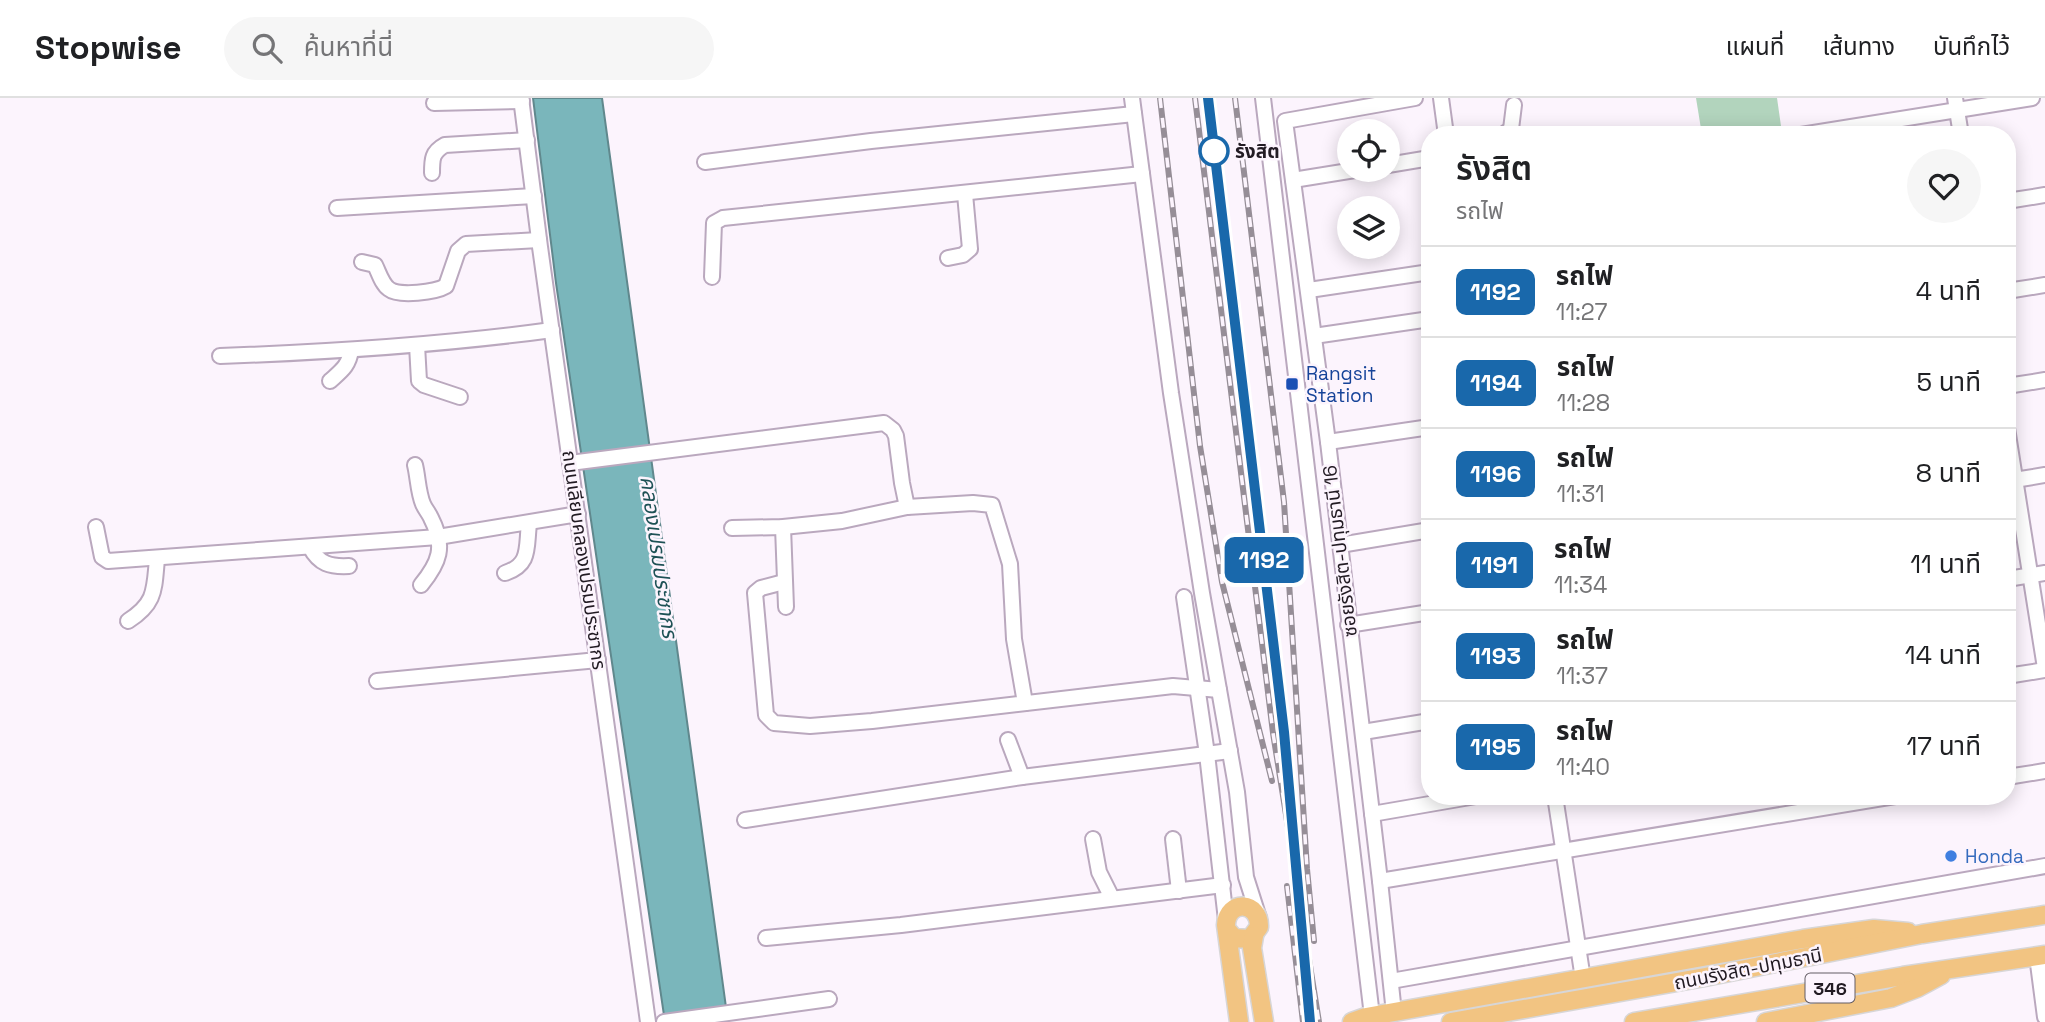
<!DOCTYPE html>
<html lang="th">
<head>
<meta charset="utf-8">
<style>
	body { margin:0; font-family:"Space Grotesk","Noto Sans Thai",sans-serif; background:#f6f6f6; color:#202124; height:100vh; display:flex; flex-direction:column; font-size:26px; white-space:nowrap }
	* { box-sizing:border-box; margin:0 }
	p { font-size:23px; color:#757577 }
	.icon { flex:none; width:38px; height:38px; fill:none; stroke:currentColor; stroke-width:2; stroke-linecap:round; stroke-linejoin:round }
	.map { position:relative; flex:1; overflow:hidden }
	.sheet { position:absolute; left:1421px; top:28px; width:595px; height:679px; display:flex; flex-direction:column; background:#fff; border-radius:28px; box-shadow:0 4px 18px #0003 }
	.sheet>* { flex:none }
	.badge { padding:0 14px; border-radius:10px; font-size:24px; line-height:46px }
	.fabs { position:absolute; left:1337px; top:21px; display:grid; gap:14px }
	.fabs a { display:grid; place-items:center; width:63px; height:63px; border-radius:50%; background:#fff; box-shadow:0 4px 18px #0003; font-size:35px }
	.map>.badge { position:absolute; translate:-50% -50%; box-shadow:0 0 0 4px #fff }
	.round { display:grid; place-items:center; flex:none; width:74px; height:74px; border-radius:37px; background:#f6f6f6 }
	.summary { display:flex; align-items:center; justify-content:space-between; height:119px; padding:0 35px }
	h1 { font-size:33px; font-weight:600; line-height:52px }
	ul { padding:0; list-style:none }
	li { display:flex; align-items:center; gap:21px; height:91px; padding:0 35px; border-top:2px solid #e0e0e0 }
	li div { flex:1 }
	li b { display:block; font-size:26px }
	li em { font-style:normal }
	li .badge { min-width:77px; font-weight:700; text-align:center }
	header { display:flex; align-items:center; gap:42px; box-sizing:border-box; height:98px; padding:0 35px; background:#fff; border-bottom:2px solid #e0e0e0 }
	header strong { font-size:33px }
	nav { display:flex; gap:38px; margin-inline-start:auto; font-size:24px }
	.search { width:490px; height:63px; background:#f6f6f6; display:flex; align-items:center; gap:18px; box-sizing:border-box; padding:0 24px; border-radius:38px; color:#757577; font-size:26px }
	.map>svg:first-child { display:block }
	.green { fill:#b2d4bd }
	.water { fill:#7ab6bb; stroke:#60888d; stroke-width:2 }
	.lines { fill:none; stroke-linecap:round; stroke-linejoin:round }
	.minor-casing { stroke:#baa8be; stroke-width:18 }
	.major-casing { stroke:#d7d6d7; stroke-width:21 }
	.minor { stroke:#fff; stroke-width:14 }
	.major { stroke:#f2c482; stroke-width:18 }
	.rail-casing { stroke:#968e97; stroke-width:6 }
	.rail { stroke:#fcf4fd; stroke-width:3.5; stroke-dasharray:10; stroke-linecap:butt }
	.line-casing { stroke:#fff; stroke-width:16 }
	.line { stroke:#1968ab; stroke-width:10 }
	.stop-dot { fill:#fff; stroke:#1968ab; stroke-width:3.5 }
	.transit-dot { fill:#1a4fb4; stroke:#fcf4fd; stroke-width:2.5 }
	.shop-dot { fill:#3f7fe0; stroke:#fcf4fd; stroke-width:2.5 }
	.labels { text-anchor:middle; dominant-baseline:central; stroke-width:5; stroke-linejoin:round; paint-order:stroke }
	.shield { fill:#fcf4fd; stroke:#635c64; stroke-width:2 }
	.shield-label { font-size:18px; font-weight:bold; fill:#221b23 }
	.stop-label { font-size:19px; font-weight:bold; fill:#221b23; stroke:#fcf4fd; text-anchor:start }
	.transit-label { font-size:19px; fill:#164399; stroke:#fcf4fd; text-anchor:start }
	.street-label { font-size:19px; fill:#221b23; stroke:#fcf4fd }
	.shop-label { font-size:19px; fill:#366cbe; stroke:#fcf4fd; text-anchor:start }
	.water-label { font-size:21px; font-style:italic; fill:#1d5155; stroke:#fcf4fd }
</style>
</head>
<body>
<header>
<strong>Stopwise</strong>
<div class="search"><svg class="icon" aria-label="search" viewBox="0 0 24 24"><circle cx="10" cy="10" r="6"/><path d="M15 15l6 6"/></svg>ค้นหาที่นี่</div>
<nav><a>แผนที่</a><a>เส้นทาง</a><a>บันทึกไว้</a></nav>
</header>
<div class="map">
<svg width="2045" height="924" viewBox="0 0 2045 924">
	<rect width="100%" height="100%" fill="#fcf4fd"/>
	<path class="green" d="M1696,0h81l4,28 -52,9h-27z"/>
	<path class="water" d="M533,0h69l126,924h-63l-109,-739z"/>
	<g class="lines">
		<defs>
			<g id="minor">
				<path d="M521,0l19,149 108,775"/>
				<path d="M1132,0l39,295 31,200 35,199 9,85 13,41"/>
				<path d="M1263,0l109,918"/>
				<path d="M1441,0l5,37"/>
				<path d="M1955,0l6,37"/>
				<path d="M434,5l88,-2"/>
				<path d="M1503,37l8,-6 3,-24"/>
				<path d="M1801,37l231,-37"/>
				<path d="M705,64l166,-21 263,-27"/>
				<path d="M1388,67l42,-7"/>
				<path d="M432,75c0,-14 0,-21 13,-28l82,-5"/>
				<path d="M1293,82l62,-10"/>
				<path d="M2007,103l38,-6"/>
				<path d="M337,110l197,-12"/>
				<path d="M948,160l15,-3 7,-6 -5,-55"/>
				<path d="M362,164l13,3c4,8 7,19 14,24 10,8 47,3 57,-3l12,-35 8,-7 73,-4"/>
				<path d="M712,179l2,-54 9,-5 419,-44"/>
				<path d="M1309,192l121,-18"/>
				<path d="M2007,193l38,-6"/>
				<path d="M1314,238l116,-17"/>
				<path d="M417,247l2,36 5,4 36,12"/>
				<path d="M220,258c111,-4 222,-11 332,-26"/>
				<path d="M330,283c11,-10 19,-15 21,-31"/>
				<path d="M2007,288l38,-6"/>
				<path d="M2007,330l38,240"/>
				<path d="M1328,344l102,-15"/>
				<path d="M570,365l314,-40 9,7 3,6 6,47 5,24"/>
				<path d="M415,367c3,12 3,27 8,39 2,5 6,9 8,14 15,29 8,45 -10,67"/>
				<path d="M2008,383l37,-6"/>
				<path d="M96,429l6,30 6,4 330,-24 140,-23"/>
				<path d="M783,429l3,80"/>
				<path d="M732,430l51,-1 59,-6 65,-14 66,-4 19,2 18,59 4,75 11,64"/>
				<path d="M1340,447l90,-15"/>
				<path d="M310,449c9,17 20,20 39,19"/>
				<path d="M505,475c26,-8 21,-26 24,-49"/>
				<path d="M2007,481l38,-6"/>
				<path d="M784,484l-23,6 -6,5 11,122 8,8 36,3 62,-5 301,-35 46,4"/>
				<path d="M1184,499l23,157 19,166"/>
				<path d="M128,523c28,-18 26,-31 29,-62"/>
				<path d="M1348,527l82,-13"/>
				<path d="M2007,578l38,-6"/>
				<path d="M377,583l221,-21"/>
				<path d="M1363,634l67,-11"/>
				<path d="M1008,642l14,37"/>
				<path d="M2007,679l38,-6"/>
				<path d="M1555,698l28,183"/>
				<path d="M1372,716l104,-18"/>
				<path d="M745,722l277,-43 208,-26"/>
				<path d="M1093,741l6,33 13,26"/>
				<path d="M1173,741l6,52"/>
				<path d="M1380,783l515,-85"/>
				<path d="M766,840l135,-13 322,-40"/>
				<path d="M2037,858l8,61"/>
				<path d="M1391,883l654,-115"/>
				<path d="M1394,915l-14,-132 -52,-439 -43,-321 130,-23"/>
				<path d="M664,924l165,-23"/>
			</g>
			<g id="major">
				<path d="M1227,832l7,8 16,1 9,-12c1,-26 -32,-28 -33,-2l13,97"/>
				<path d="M1254,838l-2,12 12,74"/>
				<path d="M1352,924l14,-5 437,-78 71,-10 34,3"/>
				<path d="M1451,924l254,-45 217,-43 123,-19"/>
				<path d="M1634,924l269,-46 142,-21"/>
				<path d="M1766,924l125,-24 26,-10 24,-13"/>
			</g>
		</defs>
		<use href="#minor" class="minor-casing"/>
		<use href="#major" class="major-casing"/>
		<use href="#minor" class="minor"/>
		<use href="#major" class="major"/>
		<defs>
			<g id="rail">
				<path d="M1160,0l40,348 22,136 50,199"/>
				<path d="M1195,0l78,635 46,289"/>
				<path d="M1208,0l79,666"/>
				<path d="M1235,0l49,404 23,367 7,72"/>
				<path d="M1287,788l16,136"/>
			</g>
		</defs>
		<use href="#rail" class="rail-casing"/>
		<use href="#rail" class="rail"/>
	</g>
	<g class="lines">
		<defs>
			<path id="line" d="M1208,0l76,634 26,290"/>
		</defs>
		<use href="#line" class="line-casing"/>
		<use href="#line" class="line"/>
	</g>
	<circle class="stop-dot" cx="1214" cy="53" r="14"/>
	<rect class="transit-dot" x="1285" y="279" width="14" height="14" rx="3.5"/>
	<circle class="shop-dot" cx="1951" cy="758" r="7"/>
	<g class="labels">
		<rect class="shield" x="1805.5" y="875.5" width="49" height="29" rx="5"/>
		<g class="shield-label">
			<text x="1830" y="890">346</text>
		</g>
		<g class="stop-label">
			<text x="1235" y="53">รังสิต</text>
		</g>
		<g class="transit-label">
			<text x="1306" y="275">Rangsit<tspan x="1306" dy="22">Station</tspan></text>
		</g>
		<g class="street-label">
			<text transform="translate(1340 453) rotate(-97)">ซอยรังสิต-ปทุมธานี 16</text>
			<text transform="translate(584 462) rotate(82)">ถนนเลียบคลองเปรมประชากร</text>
			<text transform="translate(1748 871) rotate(-11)">ถนนรังสิต-ปทุมธานี</text>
		</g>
		<g class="shop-label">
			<text x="1965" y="758">Honda</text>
		</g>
		<g class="water-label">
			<text transform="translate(659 459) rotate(82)">คลองเปรมประชากร</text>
		</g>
	</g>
</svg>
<div class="fabs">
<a><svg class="icon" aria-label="locate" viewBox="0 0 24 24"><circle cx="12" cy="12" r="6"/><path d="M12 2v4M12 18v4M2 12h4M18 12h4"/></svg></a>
<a><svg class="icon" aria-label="layers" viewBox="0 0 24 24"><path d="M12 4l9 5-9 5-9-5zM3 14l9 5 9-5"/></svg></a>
</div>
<b class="badge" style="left:1264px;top:462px;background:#1968ab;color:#fff">1192</b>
<section class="sheet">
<div class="summary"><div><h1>รังสิต</h1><p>รถไฟ</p></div><a class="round"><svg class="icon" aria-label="heart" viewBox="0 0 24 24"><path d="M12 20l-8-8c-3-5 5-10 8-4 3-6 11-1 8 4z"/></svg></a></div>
<ul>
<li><span class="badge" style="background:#1968ab;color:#fff">1192</span><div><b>รถไฟ</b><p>11:27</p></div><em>4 นาที</em></li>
<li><span class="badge" style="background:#1968ab;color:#fff">1194</span><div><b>รถไฟ</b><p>11:28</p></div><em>5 นาที</em></li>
<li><span class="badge" style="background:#1968ab;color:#fff">1196</span><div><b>รถไฟ</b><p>11:31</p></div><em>8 นาที</em></li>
<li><span class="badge" style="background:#1968ab;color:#fff">1191</span><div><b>รถไฟ</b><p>11:34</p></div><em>11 นาที</em></li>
<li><span class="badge" style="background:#1968ab;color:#fff">1193</span><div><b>รถไฟ</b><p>11:37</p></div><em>14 นาที</em></li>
<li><span class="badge" style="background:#1968ab;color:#fff">1195</span><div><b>รถไฟ</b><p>11:40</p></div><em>17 นาที</em></li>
</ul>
</section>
</div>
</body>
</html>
